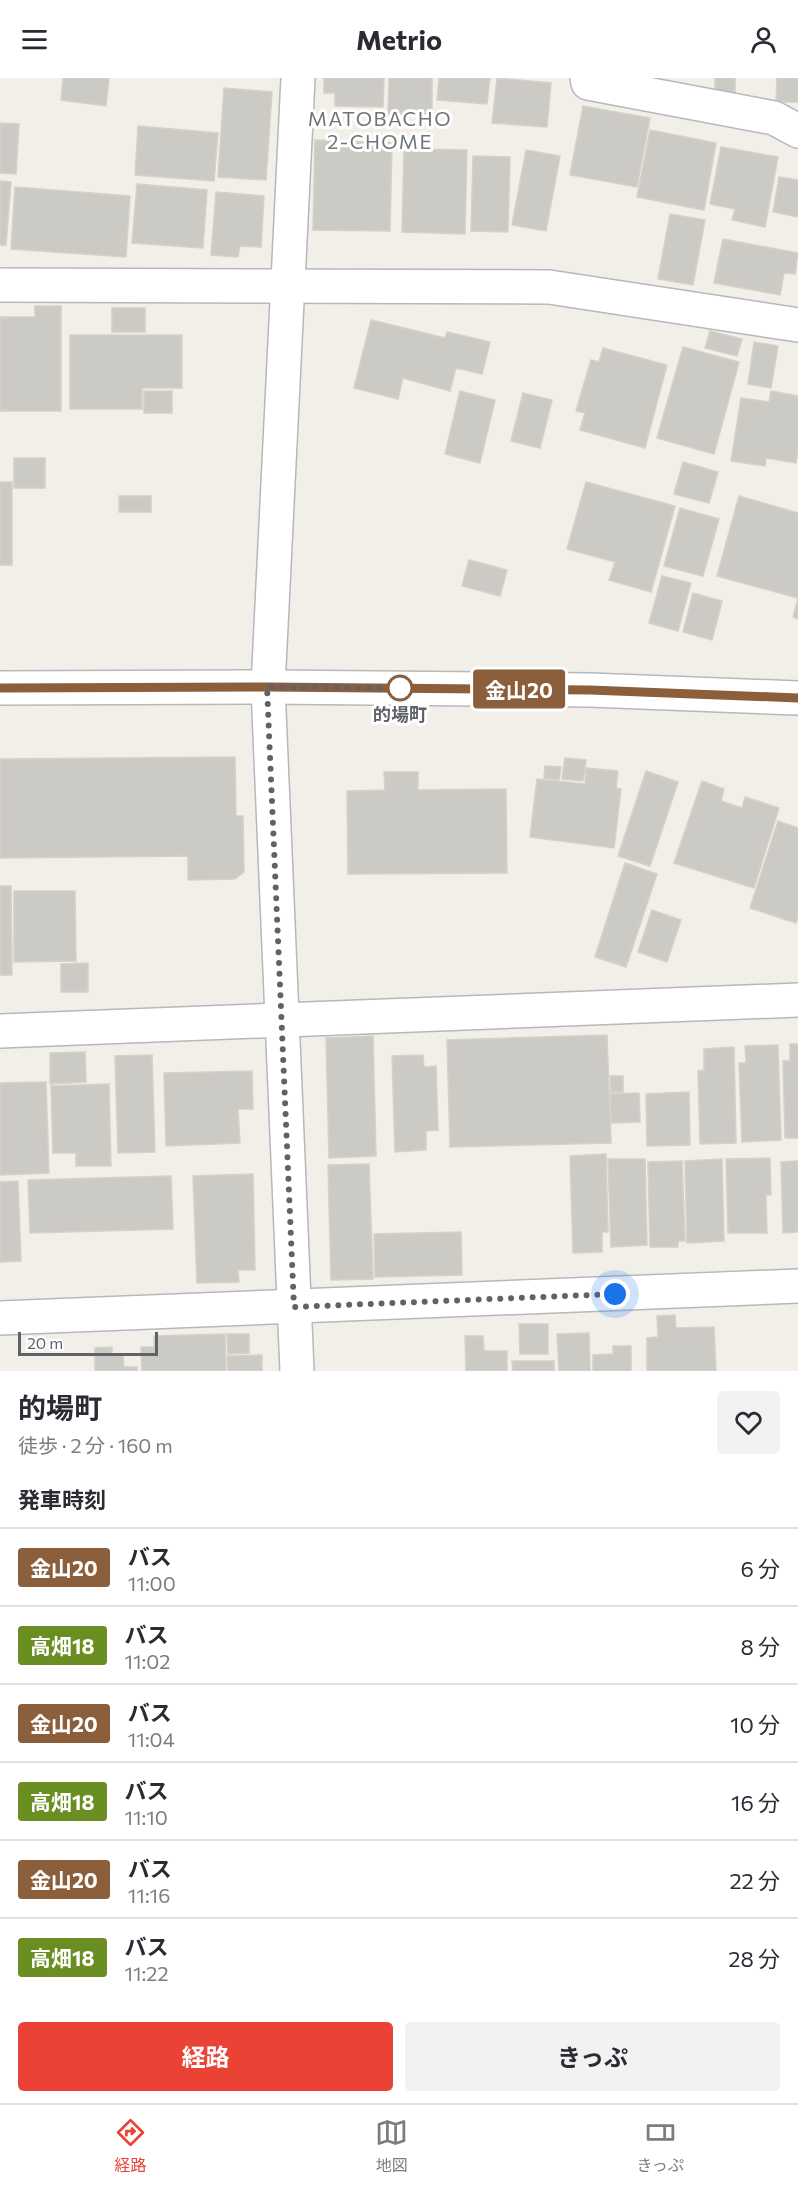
<!DOCTYPE html>
<html lang="ja">
<head>
<meta charset="utf-8">
<style>
	body { margin:0; font-family:Commissioner,"Noto Sans JP",sans-serif; background:#f2f2f3; color:#2b2b33; height:100vh; display:flex; flex-direction:column; font-size:22px; white-space:nowrap }
	* { box-sizing:border-box; margin:0 }
	p { font-size:20px; color:#7c7c81 }
	.icon { flex:none; width:33px; height:33px; fill:none; stroke:currentColor; stroke-width:2; stroke-linecap:round; stroke-linejoin:round }
	.map { position:relative; height:1293px; overflow:hidden }
	.panel { display:flex; flex-direction:column; background:#fff; flex:1 }
	.panel>* { flex:none }
	.badge { padding:0 12px; border-radius:4px; font-size:21px; line-height:39px }
	.scale { position:absolute; left:18px; bottom:15px; width:140px; box-sizing:border-box; padding-left:6px; border:3px solid #5f6368; border-top:0; font-size:16px; line-height:21px; white-space:nowrap; color:#5f6368; -webkit-text-stroke:4px #fff; paint-order:stroke }
	.you { position:absolute; width:30px; height:30px; margin:-15px; border:4px solid #fff; border-radius:50%; background:#1a73e8; box-shadow:0 0 0 9px #1a73e833 }
	.map>.badge { position:absolute; translate:-50% -50%; box-shadow:0 0 0 3px #fff }
	h2 { padding:0 18px; font-size:22px; line-height:54px }
	.round { display:grid; place-items:center; flex:none; width:63px; height:63px; border-radius:6px; background:#f2f2f3 }
	.headline { display:flex; align-items:center; justify-content:space-between; height:102px; padding:0 18px }
	h1 { font-size:28px; font-weight:700; line-height:45px }
	.action { display:flex; gap:12px; margin-top:auto; padding:12px 18px }
	.action a { flex:1; height:69px; border-radius:6px; background:#ea4335; color:#fff; font-size:24px; font-weight:700; line-height:69px; text-align:center }
	.action a+a { background:#f2f2f3; color:#2b2b33 }
	ul { padding:0; list-style:none }
	li { display:flex; align-items:center; gap:18px; height:78px; padding:0 18px; border-top:2px solid #e1e1e2 }
	li div { flex:1 }
	li b { display:block; font-size:22px }
	li em { font-style:normal }
	li .badge { min-width:66px; font-weight:700; text-align:center }
	header { display:flex; justify-content:space-between; align-items:center; height:78px; padding:0 18px; background:#fff; font-size:27px; font-weight:700 }
	.menu { display:flex; justify-content:space-around; align-items:center; height:84px; border-top:2px solid #e1e1e2; background:#fff; font-size:16px; color:#7c7c81 }
	.menu a { display:grid; justify-items:center; gap:3px }
	.menu .current { color:#ea4335 }
	.map>svg:first-child { display:block }
	.building { fill:#cccac5; stroke:#d6d1c6; stroke-width:1.5 }
	.lines { fill:none; stroke-linecap:round; stroke-linejoin:round }
	.minor-casing { stroke:#b5b8bc; stroke-width:36 }
	.tertiary-casing { stroke:#b5b8bc; stroke-width:36 }
	.minor { stroke:#fff; stroke-width:33 }
	.tertiary { stroke:#fff; stroke-width:33 }
	.line-casing { stroke:#fff; stroke-width:14 }
	.line { stroke:#8b5e3c; stroke-width:9 }
	.walk { stroke:#5f6368; stroke-width:6; stroke-dasharray:0 10.8 }
	.stop-dot { fill:#fff; stroke:#8b5e3c; stroke-width:3 }
	.labels { text-anchor:middle; dominant-baseline:central; stroke-width:6; stroke-linejoin:round; paint-order:stroke }
	.stop-label { font-size:18px; font-weight:bold; fill:#5f6368; stroke:#fff }
	.neighbourhood-label { font-size:20px; letter-spacing:1.5px; fill:#70757a; stroke:#fff }
</style>
</head>
<body>
<header><svg class="icon" aria-label="menu" viewBox="0 0 24 24"><path d="M4 6h16M4 12h16M4 18h16"/></svg>Metrio<svg class="icon" aria-label="person" viewBox="0 0 24 24"><circle cx="12" cy="8" r="4"/><path d="M4 21q1-7 8-7t8 7"/></svg></header>
<div class="map">
<svg width="798" height="1293" viewBox="0 0 798 1293">
	<rect width="100%" height="100%" fill="#f1efe8"/>
	<g class="building">
		<path d="M63,0h46l-3,28 -45,-6z"/>
		<path d="M324,0h60l-1,29 -48,-1v-13h-11z"/>
		<path d="M389,0h43v37h-44z"/>
		<path d="M439,0h51l-3,26 -50,-4z"/>
		<path d="M497,0l54,5 -4,44 -55,-4z"/>
		<rect x="715" y="0" width="20" height="15"/>
		<path d="M777,0h21v24h-22z"/>
		<path d="M224,10l48,4 -6,88 -48,-3z"/>
		<path d="M583,28l67,12 -13,69 -67,-12z"/>
		<path d="M0,45l19,1 -3,50 -16,-1z"/>
		<path d="M138,48l80,7 -4,48 -79,-6z"/>
		<path d="M650,52l66,13 -12,67 -67,-13z"/>
		<path d="M315,62l77,3 -2,88 -77,-1z"/>
		<path d="M721,69l57,10 -13,70 -33,-7 3,-11 -25,-5z"/>
		<path d="M404,71l63,1 -2,84 -63,-2z"/>
		<path d="M526,72l34,6 -14,75 -34,-6z"/>
		<path d="M473,78l37,1 -2,75 -37,-1z"/>
		<path d="M779,99l19,3v37l-25,-5z"/>
		<path d="M0,103l11,1 -5,63h-6z"/>
		<path d="M137,106l70,6 -4,58 -71,-5z"/>
		<path d="M15,109l115,9 -4,61 -115,-8z"/>
		<path d="M216,114l48,4 -3,51 -21,-1 -2,11 -27,-2z"/>
		<path d="M670,136l35,6 -12,65 -35,-6z"/>
		<path d="M723,161l75,14 -3,21 -11,-1 -4,22 -66,-12z"/>
		<path d="M35,228h26v105h-61v-94h35z"/>
		<rect x="112" y="230" width="33" height="24"/>
		<path d="M371,242l74,18 2,-6 43,10 -8,32 -26,-6 -6,23 -47,-13 -5,21 -44,-11z"/>
		<path d="M710,253l32,8 -5,17 -32,-8z"/>
		<path d="M70,257h112v53h-40v21h-72z"/>
		<path d="M754,264l24,4 -7,42 -23,-4z"/>
		<path d="M683,269l56,15 -25,92 -57,-16z"/>
		<path d="M603,270l64,17 -22,83 -65,-18 5,-17 -9,-2 15,-51 8,2z"/>
		<rect x="144" y="313" width="28" height="22"/>
		<path d="M460,313l35,9 -15,63 -35,-9z"/>
		<path d="M771,313l27,5v54l-2,13 -30,-5 -1,8 -34,-5 10,-63 28,4z"/>
		<path d="M523,315l29,7 -12,48 -29,-7z"/>
		<rect x="14" y="380" width="31" height="30"/>
		<path d="M683,384l35,10 -9,31 -35,-9z"/>
		<rect x="0" y="404" width="12" height="83"/>
		<path d="M586,404l89,24 -24,86 -42,-12 6,-18 -48,-13z"/>
		<rect x="119" y="418" width="32" height="16"/>
		<path d="M739,418l59,17v106l-5,-2 5,-19 -81,-22z"/>
		<path d="M680,430l39,11 -16,57 -39,-10z"/>
		<path d="M469,482l38,10 -7,26 -38,-10z"/>
		<path d="M662,498l29,7 -13,48 -29,-8z"/>
		<path d="M693,515l29,8 -10,39 -29,-8z"/>
		<path d="M235,679l1,59h7l1,56 -9,7 -47,1v-24l-188,2v-99z"/>
		<path d="M565,680l21,2 -3,21 -21,-2z"/>
		<path d="M545,688l16,1 -2,13 -15,-2z"/>
		<path d="M586,690l32,3 -2,17 5,1 -7,59 -84,-11 7,-58 48,5z"/>
		<path d="M646,693l32,11 -28,84 -32,-10z"/>
		<path d="M384,694h34v18l88,-1 1,84 -159,1 -1,-83 38,-1z"/>
		<path d="M702,703l22,8 -3,12 21,7 3,-11 34,11 -25,80 -80,-25z"/>
		<path d="M778,743l20,7v89l-2,6 -46,-15z"/>
		<path d="M625,785l32,11 -31,93 -31,-10z"/>
		<path d="M0,808h11l1,89h-12z"/>
		<path d="M14,813h61l1,70 -62,1z"/>
		<path d="M652,832l29,10 -14,42 -29,-10z"/>
		<path d="M88,885v29h-27v-28z"/>
		<path d="M607,957l4,108 -161,4 -3,-107z"/>
		<path d="M373,958l3,120 -47,2 -3,-120z"/>
		<path d="M790,966h8v94h-13l-2,-77h7z"/>
		<path d="M778,967l3,95 -39,2 -3,-79h7l-1,-17z"/>
		<path d="M734,969l2,96 -36,1 -2,-73 6,-1v-21z"/>
		<path d="M85,974l1,30 -36,2v-31z"/>
		<path d="M152,977l3,97 -37,1 -3,-97z"/>
		<path d="M423,977l1,12 12,-1 2,64 -12,1v19l-31,2 -3,-96z"/>
		<path d="M252,993l1,38h-15l2,34 -74,3 -2,-73z"/>
		<path d="M610,998h13v16h-12z"/>
		<path d="M46,1004l3,91 -49,2v-92z"/>
		<path d="M109,1006l2,82h-35v-13h-23l-2,-67z"/>
		<path d="M689,1014l1,53 -43,1 -1,-52z"/>
		<path d="M639,1015l1,29 -29,1 -1,-29z"/>
		<path d="M606,1076l2,78h-6v20l-29,1 -3,-97z"/>
		<path d="M770,1080l1,37h-5l1,38h-39l-2,-74z"/>
		<path d="M608,1081h37l2,86 -36,2z"/>
		<path d="M722,1081l2,82 -37,2 -2,-82z"/>
		<path d="M682,1083l3,80h-7v6h-28l-2,-85z"/>
		<path d="M798,1083v71l-15,1 -2,-71z"/>
		<path d="M369,1086l4,115 -42,1 -3,-115z"/>
		<path d="M253,1096l2,96h-17l1,12 -42,1 -4,-107z"/>
		<path d="M171,1098l2,53 -143,4 -2,-53z"/>
		<path d="M18,1103l3,80 -21,1v-80z"/>
		<path d="M461,1154l1,43 -87,2 -1,-43z"/>
		<path d="M675,1237l1,13 38,-1 2,44h-69v-33l11,-1 -1,-21z"/>
		<path d="M519,1246h29v30h-28z"/>
		<path d="M589,1255l1,38h-31l-2,-37z"/>
		<path d="M225,1256l1,37h-84l-1,-24h13v-11z"/>
		<path d="M227,1256h22v19l-21,1z"/>
		<path d="M465,1258h18l1,15h23v20h-41z"/>
		<path d="M613,1268h18v25h-38v-16l20,-1z"/>
		<path d="M112,1269v8h11l1,12h13v4h-42v-23z"/>
		<path d="M262,1277v16h-34l-1,-15z"/>
		<path d="M512,1283h42v10h-41z"/>
	</g>
	<g class="lines">
		<defs>
			<g id="minor">
				<path d="M587,0l1,5 186,35 24,13"/>
				<path d="M0,207l549,2 249,38"/>
				<path d="M0,953l798,-31"/>
				<path d="M0,1240l798,-32"/>
				<path d="M297,1293l-29,-684 30,-609"/>
			</g>
			<path id="tertiary" d="M0,610l268,-1 322,3 208,8"/>
		</defs>
		<use href="#minor" class="minor-casing"/>
		<use href="#tertiary" class="tertiary-casing"/>
		<use href="#minor" class="minor"/>
		<use href="#tertiary" class="tertiary"/>
	</g>
	<g class="lines">
		<defs>
			<path id="line" d="M0,610l267,-1 323,3 208,8"/>
		</defs>
		<use href="#line" class="line-casing"/>
		<use href="#line" class="line"/>
		<path class="walk" d="M400,610h6l-139,-1 27,620 321,-13"/>
	</g>
	<circle class="stop-dot" cx="400" cy="610" r="12"/>
	<g class="labels">
		<g class="stop-label">
			<text x="400" y="636">的場町</text>
		</g>
		<g class="neighbourhood-label">
			<text x="380" y="40">MATOBACHO<tspan x="380" dy="23">2-CHOME</tspan></text>
		</g>
	</g>
</svg>
<div class="scale">20 m</div>
<div class="you" style="left:615px;top:1216px"></div>
<b class="badge" style="left:519px;top:611px;background:#8b5e3c;color:#fff">金山20</b>
</div>
<section class="panel">
<div class="headline"><div><h1>的場町</h1><p>徒歩 · 2 分 · 160 m</p></div><a class="round"><svg class="icon" aria-label="heart" viewBox="0 0 24 24"><path d="M12 20l-8-8c-3-5 5-10 8-4 3-6 11-1 8 4z"/></svg></a></div>
<h2>発車時刻</h2>
<ul>
<li><span class="badge" style="background:#8b5e3c;color:#fff">金山20</span><div><b>バス</b><p>11:00</p></div><em>6 分</em></li>
<li><span class="badge" style="background:#6b8e23;color:#fff">高畑18</span><div><b>バス</b><p>11:02</p></div><em>8 分</em></li>
<li><span class="badge" style="background:#8b5e3c;color:#fff">金山20</span><div><b>バス</b><p>11:04</p></div><em>10 分</em></li>
<li><span class="badge" style="background:#6b8e23;color:#fff">高畑18</span><div><b>バス</b><p>11:10</p></div><em>16 分</em></li>
<li><span class="badge" style="background:#8b5e3c;color:#fff">金山20</span><div><b>バス</b><p>11:16</p></div><em>22 分</em></li>
<li><span class="badge" style="background:#6b8e23;color:#fff">高畑18</span><div><b>バス</b><p>11:22</p></div><em>28 分</em></li>
</ul>
<div class="action"><a>経路</a><a>きっぷ</a></div>
</section>
<nav class="menu">
<a class="current"><svg class="icon" aria-label="directions" viewBox="0 0 24 24"><path d="M12 3l9 9-9 9-9-9zM9 14v-3h6M13 9l2 2-2 2"/></svg>経路</a>
<a><svg class="icon" aria-label="map" viewBox="0 0 24 24"><path d="M3 6l6-2 6 2 6-2v14l-6 2-6-2-6 2zM9 4v14M15 6v14"/></svg>地図</a>
<a><svg class="icon" aria-label="tickets" viewBox="0 0 24 24"><path d="M3 7h18v10H3zM15 7v10"/></svg>きっぷ</a>
</nav>
</body>
</html>
